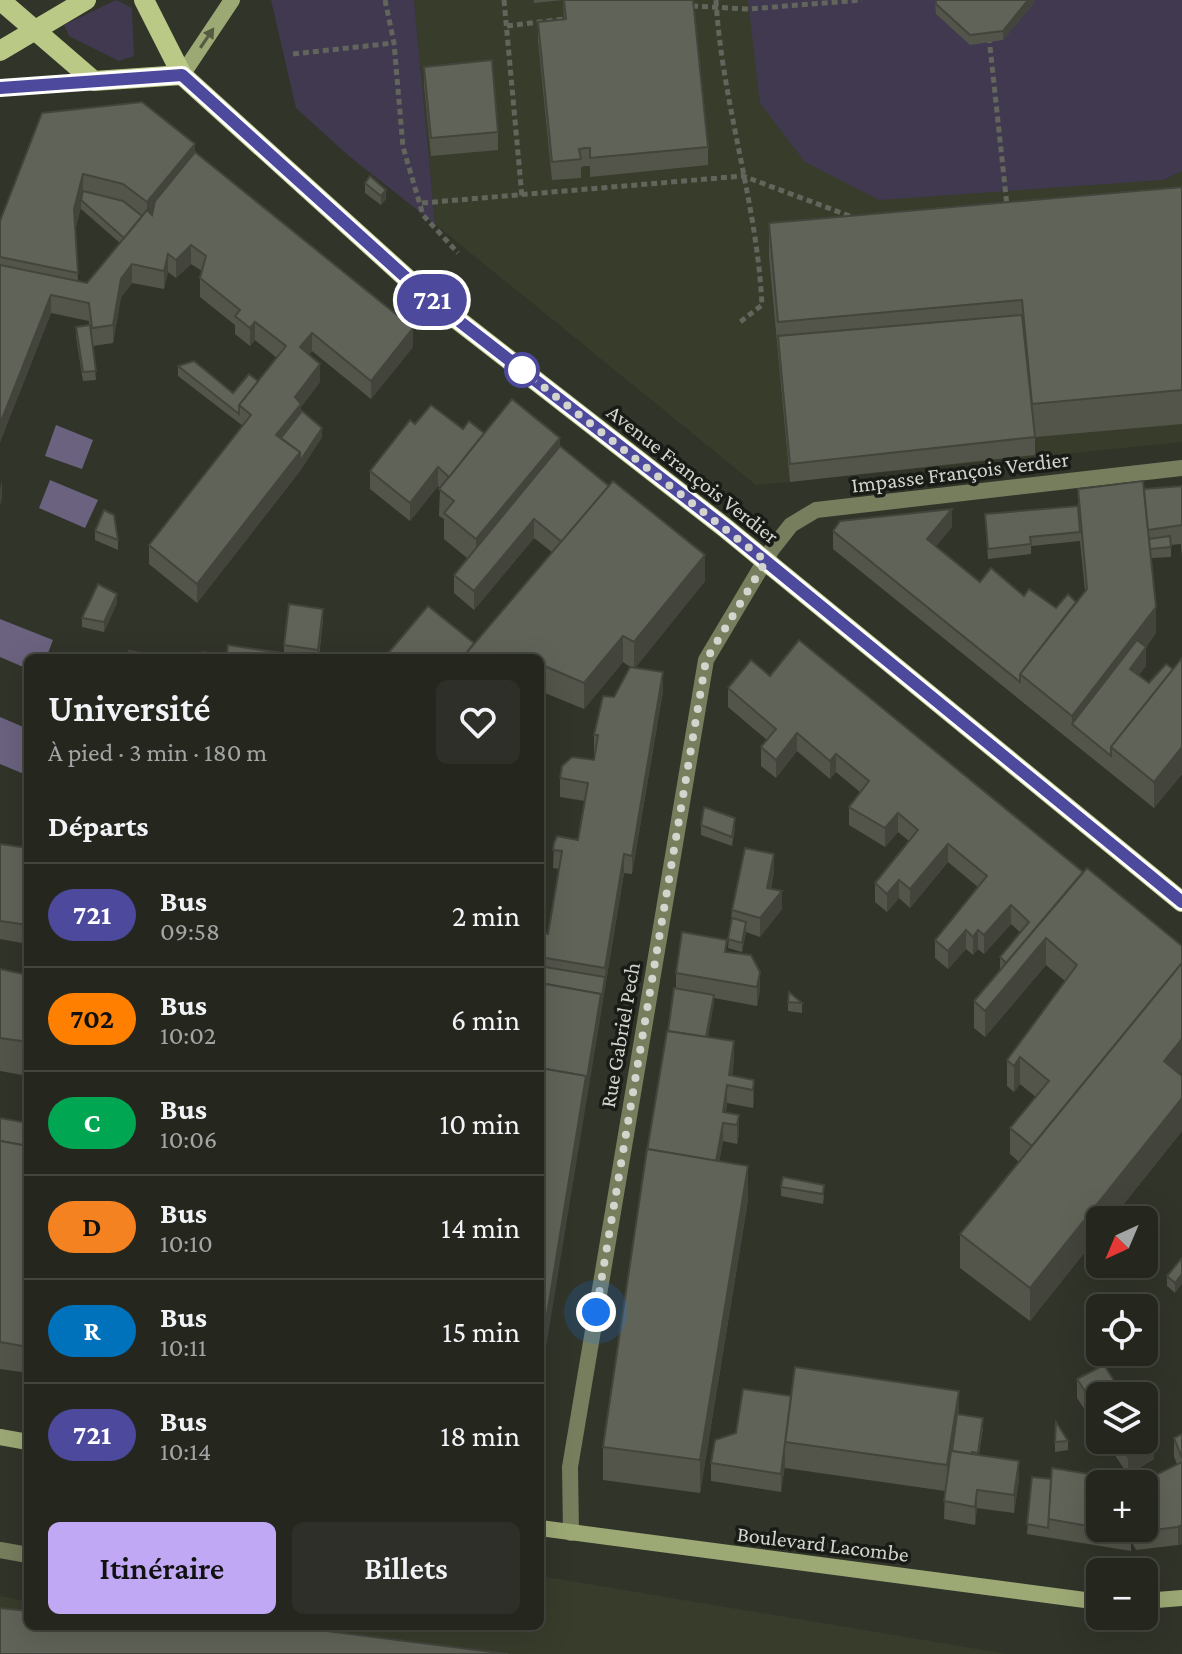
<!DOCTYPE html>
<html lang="fr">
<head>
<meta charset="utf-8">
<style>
	body { margin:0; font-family:"Crimson Pro",serif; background:#2d2f28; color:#f1f3f6; height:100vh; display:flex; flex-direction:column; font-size:30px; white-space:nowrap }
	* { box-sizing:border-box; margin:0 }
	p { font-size:26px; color:#a3a5a4 }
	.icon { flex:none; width:44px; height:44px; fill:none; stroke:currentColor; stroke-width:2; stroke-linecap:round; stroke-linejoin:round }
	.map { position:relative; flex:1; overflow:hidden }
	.drawer { position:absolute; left:24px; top:654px; width:520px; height:976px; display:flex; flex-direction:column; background:#25271f; border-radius:12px; box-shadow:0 8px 32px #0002,0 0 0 2px #42443d }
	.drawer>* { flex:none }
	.badge { padding:0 16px; border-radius:26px; font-size:28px; line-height:52px }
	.needle { width:52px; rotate:224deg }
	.buttons { position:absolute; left:1086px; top:1206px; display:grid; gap:16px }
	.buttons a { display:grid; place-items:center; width:72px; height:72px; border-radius:12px; background:#25271f; box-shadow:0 8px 32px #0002,0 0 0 2px #42443d; font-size:40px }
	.you { position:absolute; width:40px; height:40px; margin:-20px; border:6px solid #fff; border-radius:50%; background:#1a73e8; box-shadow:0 0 0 12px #1a73e833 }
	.map>.badge { position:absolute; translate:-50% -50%; box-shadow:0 0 0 4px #fff }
	h2 { padding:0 24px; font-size:30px; line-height:72px }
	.round { display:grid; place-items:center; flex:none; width:84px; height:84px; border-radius:12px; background:#2d2f28 }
	.overview { display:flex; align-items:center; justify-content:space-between; height:136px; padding:0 24px }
	h1 { font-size:38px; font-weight:600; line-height:60px }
	.primary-button { display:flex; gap:16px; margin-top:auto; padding:16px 24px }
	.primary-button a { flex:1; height:92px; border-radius:12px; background:#c0a8f4; color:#111; font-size:32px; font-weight:600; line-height:92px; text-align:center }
	.primary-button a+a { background:#2d2f28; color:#f1f3f6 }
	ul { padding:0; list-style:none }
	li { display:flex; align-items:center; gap:24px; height:104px; padding:0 24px; border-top:2px solid #42443d }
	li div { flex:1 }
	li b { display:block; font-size:30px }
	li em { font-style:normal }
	li .badge { min-width:88px; font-weight:700; text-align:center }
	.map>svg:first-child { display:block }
	.built { fill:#383c2b }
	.green { fill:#403950 }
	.water { fill:#6a627e }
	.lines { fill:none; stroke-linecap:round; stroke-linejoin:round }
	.path { stroke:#62655b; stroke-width:5; stroke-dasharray:6 4; stroke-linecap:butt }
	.service { stroke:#777e5e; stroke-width:16 }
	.minor { stroke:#777e5e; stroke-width:16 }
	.secondary { stroke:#9da975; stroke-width:16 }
	.primary { stroke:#bbc986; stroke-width:20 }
	.wall { fill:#53554b; fill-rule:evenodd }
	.shaded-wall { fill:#43453d }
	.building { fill:#606357; stroke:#43453d; stroke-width:2 }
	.oneway { fill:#545b41 }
	.line-casing { stroke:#fff; stroke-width:18 }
	.line { stroke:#4d499d; stroke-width:12 }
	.walk { stroke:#d2d4cd; stroke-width:8; stroke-dasharray:0 14.4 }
	.stop-dot { fill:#fff; stroke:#4d499d; stroke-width:4 }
	.labels { text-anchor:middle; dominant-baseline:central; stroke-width:7; stroke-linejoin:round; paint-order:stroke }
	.street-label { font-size:22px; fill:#d2d4cd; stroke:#191b16 }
</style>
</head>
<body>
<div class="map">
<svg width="1182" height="1654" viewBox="0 0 1182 1654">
	<rect width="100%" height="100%" fill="#313429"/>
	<g class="built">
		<path d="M414,0h768v442l-426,43 -321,-261z"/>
		<path d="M540,1576l467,78h-1007v-58l28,6v24h512z"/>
	</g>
	<g class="green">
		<path d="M116,0l16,8 2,48 -15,5 -50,-25 -5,-11z"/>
		<path d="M271,0h143l21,224 -86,-68 -53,-48z"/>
		<path d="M748,0h434v171l-19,9 -284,20 -74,-38 -45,-59z"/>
	</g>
	<g class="water">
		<path d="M56,425l37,15 -11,29 -37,-13z"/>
		<path d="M50,480l48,20 -13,28 -46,-20z"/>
		<path d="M0,619l53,21 -7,18h-18v11l-28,-12z"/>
		<path d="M0,717l28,12v34l-4,11 -24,-10z"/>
	</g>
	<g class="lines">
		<g class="path">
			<path d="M385,0l9,43 9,104 20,68 35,38"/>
			<path d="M504,0l18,197"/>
			<path d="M716,0c6,103 41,202 46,305l-22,17"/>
			<path d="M692,6l56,3 114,-9"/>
			<path d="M507,26l57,-7"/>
			<path d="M989,37l18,169"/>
			<path d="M293,54l101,-11"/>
			<path d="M422,203l321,-27 112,42"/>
		</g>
		<path class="service" d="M0,1550l28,5"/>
		<path class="minor" d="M571,1533l-1,-66 136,-807 66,-111 19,-24 25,-15 366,-42"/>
		<g class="secondary">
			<path d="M182,75l50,-75"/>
			<path d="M0,88l94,-7"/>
			<path d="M0,1437l28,5"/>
			<path d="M540,1528l560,74"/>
			<path d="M1144,1601l38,-3"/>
		</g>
		<g class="primary">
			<path d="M0,0l94,81 88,-6"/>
			<path d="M144,0l38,75 241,218 301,234 458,375"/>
			<path d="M0,51l86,-51"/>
		</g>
	</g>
	<g class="wall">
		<path d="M534,0h159l15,147v18l-118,12v-11h-5l-4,1v11l-29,2 -14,-140v-18l26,-3 -1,-19 -29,3z"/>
		<path d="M935,0h99v3l-31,37 -33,5 -34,-31z"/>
		<path d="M424,67l74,65v18l-67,6 -7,-71z"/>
		<path d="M42,113l153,39 218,195 -42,52 -59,-48 -3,3 11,28 -19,25v5l21,25 -22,34 -103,132 -48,-39v-19l94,-119 -65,-50v-10l55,27 25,-12 19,-23 -22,-18 -5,6 -15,-12v-9l-35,-28v-19l2,-7 -11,-7 -15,14 -8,-6 -4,17 -32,-6 -11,14 -8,46 -20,3 3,34 -13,1 -7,-44v-10l13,-2v-4l-38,-8 -51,129v-221zM81,207v2l39,34 -33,40 -9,-2 -3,-51z"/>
		<path d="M365,183l21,16 -5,6 -16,-12z"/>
		<path d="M1182,187v237l-147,13v18l-245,27 -21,-226v-33z"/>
		<path d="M415,424l48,5 97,17 145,135 -70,87 28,23 -31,183 -8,-1 -38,229 -42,-126h-4v-44l8,2 11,-65 -6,-1 1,-25 24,-3 7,-39 -25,-4v-19l34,-18 1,-7h-1v-18l20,-38 18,-29 -9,-6 -39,47 -44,-18v-33l-66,-15 78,-91 -18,-14 -60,72 -20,-17v-18l13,-17 -23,-19v-20l-5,-3 1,-28 -2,-2 -28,35 -40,-32v-18z"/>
		<path d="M1182,486v72l-1,-14 -10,1v12l-20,1 5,75 -10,14v19l-8,9 11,8 24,-14 9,-11v116l-28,34 -321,-259v-18l119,-4 -16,19 44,36 44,14 32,12 20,-6 9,-11 -5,-50 -49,5v8l-43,5 -3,-45 93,-8v-17h66z"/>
		<path d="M95,531l23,9v10l-23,-10z"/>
		<path d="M117,603l-13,29 -22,-5v-9z"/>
		<path d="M323,619l-4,39 -92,-3 57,-2v-8z"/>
		<path d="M799,640l383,436v55l-71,89h-11v13l-70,88 -70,-53v-34l59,-72 -9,-8v-26l26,-31 -16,-13 -6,8 -7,-6v-26l58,-79 -19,-16 -61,72 -11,-9v-27l26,-30v-14l20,-25 -9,-8 -27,30 -6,-5 -5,6 -7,-6 -18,20 -13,-11v-18l43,-53 -30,-25 -38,46 -11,-10 -12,14 -12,-10v-19l34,-42 -11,-9 -13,15 -36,-22v-18l11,-15 -24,-20 -6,7 -33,-28 -21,27 -15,-12v-19l6,-7 -39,-33v-19l42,-12z"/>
		<path d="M701,825l34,2 -3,19 -31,-11z"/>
		<path d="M0,844l28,4v96l-28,-5z"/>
		<path d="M774,872l-3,17 11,20 -22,28 -14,-5 -4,20 -14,-4 4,-38z"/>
		<path d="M727,952l33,38 -3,16 -43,-8 -6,39 26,23 -2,16 22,4v18l-1,10 -26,-5 -1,9 13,3v18l-2,11 -14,-3 -4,21 29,38 -48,293 -97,-13v-33l65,-416 8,-43v-15z"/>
		<path d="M0,969l28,6v101l-28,-5z"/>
		<path d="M788,1002l14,1v10l-14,-2z"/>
		<path d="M0,1118l28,5v250l-28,-4z"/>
		<path d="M781,1187l43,8 -1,9 -42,-8z"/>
		<path d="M1182,1258l-7,35 -8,-7v-10z"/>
		<path d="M1077,1379l23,17v36l-23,-34z"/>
		<path d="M791,1396l168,19 24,13 -4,27 40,24 -5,34 -37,-5 -2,17 -31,-6 1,-28 -160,-23v-4l-4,28 -70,-11v-18l25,-30z"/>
		<path d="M1182,1434v110l-4,1 -42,5 -5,-9v10l-104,-17 5,-57 68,51h44l33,-64 -3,-7v-19z"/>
		<path d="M1105,1440h39l10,19 -26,16z"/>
		<path d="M1068,1441v9l-13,2v-10z"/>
	</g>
	<g class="shaded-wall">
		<path d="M1028,0h6v3l-31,37v-9z"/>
		<path d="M195,144v26l-48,59v-27z"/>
		<path d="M83,174v26h-2v7l-7,28v-26z"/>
		<path d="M386,190v9l-5,6v-9z"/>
		<path d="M191,245v19l-15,14v-18z"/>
		<path d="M168,254v18l-4,17v-18z"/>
		<path d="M132,264v19l-11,14 -8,46v-18l8,-46z"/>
		<path d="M51,295v18l-51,129v-18z"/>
		<path d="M255,322v18l-5,6v-18z"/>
		<path d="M413,328v19l-42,52v-18z"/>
		<path d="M312,333v18l-12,14v-18z"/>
		<path d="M320,364v18l-19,25v15l-20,25 -5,-12 19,-38z"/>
		<path d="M322,428v9l-22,34 -103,132v-19l103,-132z"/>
		<path d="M560,438v26l-84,101v-26z"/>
		<path d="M438,467v19l-28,35v-18z"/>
		<path d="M2,480v19l-2,7v-18z"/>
		<path d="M952,509v18l-25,30v-18z"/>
		<path d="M534,519v19l-60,72v-19z"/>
		<path d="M705,555v26l-71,88v-27z"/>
		<path d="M117,594v9l-13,29v-10z"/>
		<path d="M1156,607v26l-75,98 -9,-7v-8z"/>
		<path d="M323,609v10l-5,39v-8z"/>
		<path d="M623,636v26l-39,47v-26z"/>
		<path d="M1146,647v19l-16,21v-18z"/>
		<path d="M663,672v19l-31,183v-18z"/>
		<path d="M797,733v18l-21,27v-18z"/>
		<path d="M1182,747v27l-28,34v-26z"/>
		<path d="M836,754v18l-6,7v-18z"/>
		<path d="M898,813v19l-13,15v-19z"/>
		<path d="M948,844v18l-38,46v-19z"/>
		<path d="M624,854v19l-84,511v-27l46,-281 19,-99v-9z"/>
		<path d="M774,854v18l-7,35v-19z"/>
		<path d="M899,880v18l-12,14v-18z"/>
		<path d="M782,891v18l-22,28v-19z"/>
		<path d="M1011,905v19l-27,30v-19z"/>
		<path d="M746,922v10l-4,20v-9z"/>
		<path d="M966,930v19l-18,20v-18z"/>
		<path d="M978,930v19l-5,6v-18z"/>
		<path d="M1046,938v27l-61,72v-26z"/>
		<path d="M760,972v18l-3,16v-19z"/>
		<path d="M714,995v9l-9,51v-9z"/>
		<path d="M1182,1039v33l-18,22v-33z"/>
		<path d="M734,1041v19l-4,25 -1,-10z"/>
		<path d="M1020,1057v27l-6,8v-26z"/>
		<path d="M754,1080v18l-1,10v-18z"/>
		<path d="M727,1085v18l-3,20 -1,-11z"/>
		<path d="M1182,1098v33l-71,89h-11v13l-70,88v-33z"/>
		<path d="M739,1115v18l-2,11v-19z"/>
		<path d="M723,1123v18l-8,45v-18z"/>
		<path d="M748,1166v34l-48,293v-33z"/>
		<path d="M1182,1274v10l-7,9v-10z"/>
		<path d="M959,1391v27l-12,74v-27z"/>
		<path d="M1154,1441v18l-26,16v-18z"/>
		<path d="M785,1445v19l-4,28v-18z"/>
		<path d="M1019,1461v18l-5,34v-18z"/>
		<path d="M977,1490v18l-2,17v-18z"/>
		<path d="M1182,1525v19l-4,1v-18z"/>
	</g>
	<g class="building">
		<path d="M564,0h129l15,147 -118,11v-10h-5l-6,1 2,10 -29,3 -14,-140 28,-3z"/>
		<path d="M936,0h92l-25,31 -33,4 -34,-31z"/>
		<path d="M492,60l6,72 -67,6 -7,-71z"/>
		<path d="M142,102l53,42 -48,58 -24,-18 -40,-10 -9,35 4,64 -78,-16v-36l42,-108z"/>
		<path d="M195,152l218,176 -42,53 -59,-48 -12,14 20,17 -25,33 6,7 -25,31 24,17 -103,132 -48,-39 102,-130 -12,-10 47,-59 -31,-24 -5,6 -15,-12 5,-6 -40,-32 6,-22 -15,-11 -15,15 -8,-6 -4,17 -32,-7 -11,15 -8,46 -21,3 -3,-25 -38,-8 -51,129v-159l87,18 60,-73 5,5 3,-14z"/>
		<path d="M370,176l16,14 -5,6 -16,-13z"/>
		<path d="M1182,187v203l-150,14 -10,-104 -244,22 -9,-99z"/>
		<path d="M83,191l40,10 19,15 -18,22 -43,-38z"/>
		<path d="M1022,315l13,122 -245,27 -12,-128z"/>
		<path d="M90,325l6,46 -13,1 -7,-45z"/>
		<path d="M194,361l39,32 16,-19 9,7 -19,24v9l-61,-48z"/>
		<path d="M512,399l48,39 -84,101 -32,-26 10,-12 -15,-12z"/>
		<path d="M431,405l32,24 6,-8 15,12 -35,44 -11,-10 -28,36 -40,-32 40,-51 5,4z"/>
		<path d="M302,411l20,17 -22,33v-9l-19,-14z"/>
		<path d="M560,446l49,40 -47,56 -28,-23 -60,72 -20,-16z"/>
		<path d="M613,481l92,74 -71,87 -11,-6 -39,47 -44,-19v-6h-78z"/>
		<path d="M1143,481l13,126 -84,109 -52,-42 67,-85 -9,-100z"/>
		<path d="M1182,486v39l-34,5 -4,-41z"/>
		<path d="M1078,506l2,26 -50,5 1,7 -43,5 -3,-35z"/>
		<path d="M952,509l-25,30 53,43 11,-14 33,28 5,-7 27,19 12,-14 8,8 -56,72v8l-187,-151 7,-10z"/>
		<path d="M104,510l10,5 4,25 -23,-9z"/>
		<path d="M1170,536l1,11 -21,2 -1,-10z"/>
		<path d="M98,584l19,10 -13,28 -22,-4z"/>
		<path d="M289,604l34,5 -5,41 -34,-5z"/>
		<path d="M428,606l46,37 -12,15h-78z"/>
		<path d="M799,640l284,232 -77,91 -6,-6 29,-35 -18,-17 -27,30 -6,-5 -5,7 -7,-7 -18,21 -13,-11 52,-64 -39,-32 -38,45 -11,-9 -12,14 -12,-11 43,-53 -20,-17 -13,15 -36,-21 20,-26 -33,-27 -6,7 -33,-28 -21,27 -15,-13 15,-18 -48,-41 23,-28 19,16z"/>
		<path d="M1137,640l9,7 -16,22 19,14 17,-19 7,5 -62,78v9l-39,-32z"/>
		<path d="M228,645l87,13h-113l1,-6 24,3z"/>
		<path d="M129,651l45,7h-47z"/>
		<path d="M1182,658v89l-28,35 -43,-35z"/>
		<path d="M630,667l33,5 -31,184 -8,-2 -19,114 -65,-11v-25l8,2 14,-83 -9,-1 1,-7 3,-7 21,4 10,-57 -28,-5 2,-12 10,-9 22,3 4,-25h-4l9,-39 11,1z"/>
		<path d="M704,807l31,11 -3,19 -31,-12z"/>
		<path d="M0,844l28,4v77l-28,-4z"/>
		<path d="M745,848l29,6 -7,34 15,3 -22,27 -28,-8z"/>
		<path d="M1087,868l95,78v17l-150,183 -22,-18 39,-47 -29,-24 -6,9 -7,-6 70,-95 -31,-27 -61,73 -11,-10z"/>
		<path d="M732,918l14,4 -4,21 -14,-4z"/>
		<path d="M682,932l45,8 -2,12 26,3 9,17 -3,15 -81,-14z"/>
		<path d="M1182,963v76l-18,22 18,15v22l-152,190 -70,-54z"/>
		<path d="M545,967l60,10 -4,26v-9l-61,-11v-6h4z"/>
		<path d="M0,969l28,6v67l-28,-4z"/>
		<path d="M540,983l61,11 -15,90v-8l-46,-8z"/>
		<path d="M674,988l40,7 -8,42 -38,-6z"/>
		<path d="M789,992l13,11 -14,-1z"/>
		<path d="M667,1031l67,10 -5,34 25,5 -1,10 -26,-5 -4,27 16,3 -2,10 -14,-2 -7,38 -69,-12 -1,8z"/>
		<path d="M540,1068l46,8 -46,281z"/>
		<path d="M0,1118l28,5v23l-28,-5z"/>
		<path d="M0,1141l28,5v201l-28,-5z"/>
		<path d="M647,1149l101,17 -48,294 -97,-13z"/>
		<path d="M783,1177l41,8 -1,9 -42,-7z"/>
		<path d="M1182,1258v16l-7,9 -8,-7z"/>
		<path d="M1104,1365l20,31h-24v18l-23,-35z"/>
		<path d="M795,1367l164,24 -12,74 -162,-23z"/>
		<path d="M743,1389l48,7 -10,78 -70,-11 4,-23 21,-7z"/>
		<path d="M957,1414l26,4 -5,35 -6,-1v2l-20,-3z"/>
		<path d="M1056,1422l12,19 -13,1z"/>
		<path d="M1144,1426l10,15 -26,16 -11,-17h27z"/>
		<path d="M1182,1434v24l-8,-20z"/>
		<path d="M951,1451l68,10 -5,34 -37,-5 -2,17 -31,-6z"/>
		<path d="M1182,1462v63l-4,2 -42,5 -2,-4h10v-44h-6z"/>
		<path d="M1052,1468l43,7 6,9 -1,44 -52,-9z"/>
		<path d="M1032,1477l19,2 -3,49 -21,-4z"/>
		<path d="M1102,1528h26l3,5z"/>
		<path d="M0,1608l28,3v15h259l221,28h-508z"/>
	</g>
	<defs><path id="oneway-solid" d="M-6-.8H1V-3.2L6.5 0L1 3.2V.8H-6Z" transform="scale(2)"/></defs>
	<use class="oneway" href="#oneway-solid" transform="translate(207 38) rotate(-56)"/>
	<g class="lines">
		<defs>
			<path id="line" d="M0,88l182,-13 241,218 301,234 458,375"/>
		</defs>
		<use href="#line" class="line-casing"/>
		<use href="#line" class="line"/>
		<path class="walk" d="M522,370l244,191 -60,99 -110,652"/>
	</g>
	<circle class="stop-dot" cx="522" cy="370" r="16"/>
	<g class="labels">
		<g class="street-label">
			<text transform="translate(960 472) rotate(-7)">Impasse François Verdier</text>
			<text transform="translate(693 474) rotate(38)">Avenue François Verdier</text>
			<text transform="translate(620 1035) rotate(-80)">Rue Gabriel Pech</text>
			<text transform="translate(823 1544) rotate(7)">Boulevard Lacombe</text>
		</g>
	</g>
</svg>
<div class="buttons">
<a><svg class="needle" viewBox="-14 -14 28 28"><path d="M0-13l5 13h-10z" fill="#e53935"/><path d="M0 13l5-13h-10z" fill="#a3a5a4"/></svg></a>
<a><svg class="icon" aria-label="locate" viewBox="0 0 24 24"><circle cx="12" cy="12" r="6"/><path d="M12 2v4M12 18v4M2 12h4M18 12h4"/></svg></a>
<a><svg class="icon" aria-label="layers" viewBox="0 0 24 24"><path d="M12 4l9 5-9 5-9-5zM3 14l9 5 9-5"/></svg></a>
<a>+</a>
<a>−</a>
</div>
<div class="you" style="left:596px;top:1312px"></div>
<b class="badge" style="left:432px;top:300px;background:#4d499d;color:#fff">721</b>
<section class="drawer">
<div class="overview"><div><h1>Université</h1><p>À pied · 3 min · 180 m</p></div><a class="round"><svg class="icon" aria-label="heart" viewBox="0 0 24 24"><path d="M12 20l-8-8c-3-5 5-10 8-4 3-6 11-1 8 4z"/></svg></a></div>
<h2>Départs</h2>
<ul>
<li><span class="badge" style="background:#4d499d;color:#fff">721</span><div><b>Bus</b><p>09:58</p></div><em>2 min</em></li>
<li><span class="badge" style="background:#ff8000;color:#111">702</span><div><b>Bus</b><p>10:02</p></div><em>6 min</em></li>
<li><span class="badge" style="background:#00a651;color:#fff">C</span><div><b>Bus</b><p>10:06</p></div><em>10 min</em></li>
<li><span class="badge" style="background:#f58220;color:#111">D</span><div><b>Bus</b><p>10:10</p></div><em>14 min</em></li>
<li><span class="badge" style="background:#0072bc;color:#fff">R</span><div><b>Bus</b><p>10:11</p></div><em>15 min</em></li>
<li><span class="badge" style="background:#4d499d;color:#fff">721</span><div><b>Bus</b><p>10:14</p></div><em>18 min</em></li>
</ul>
<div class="primary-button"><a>Itinéraire</a><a>Billets</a></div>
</section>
</div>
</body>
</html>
